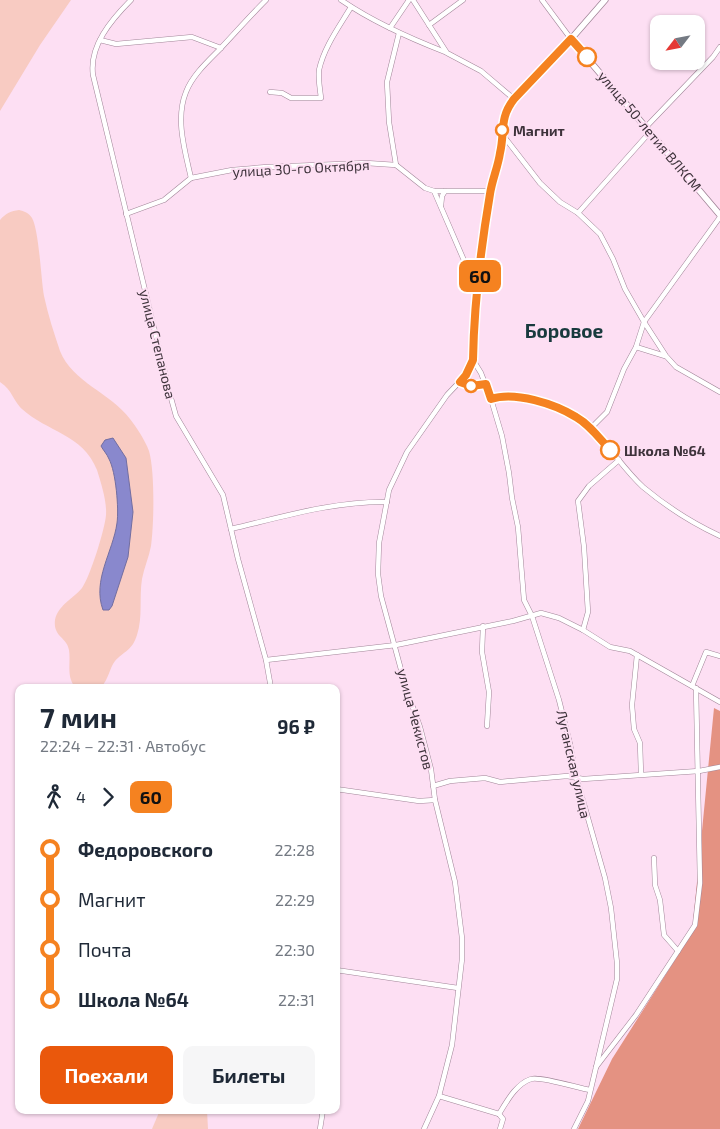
<!DOCTYPE html>
<html lang="ru">
<head>
<meta charset="utf-8">
<style>
	body { margin:0; font-family:"Exo 2",sans-serif; background:#f6f6f7; color:#1f2937; height:100vh; display:flex; flex-direction:column; font-size:19px; white-space:nowrap }
	* { box-sizing:border-box; margin:0 }
	p { font-size:16px; color:#747a83 }
	.icon { flex:none; width:28px; height:28px; fill:none; stroke:currentColor; stroke-width:2; stroke-linecap:round; stroke-linejoin:round }
	.map { position:relative; flex:1; overflow:hidden }
	.side { position:absolute; left:15px; top:684px; width:325px; height:430px; display:flex; flex-direction:column; background:#fff; border-radius:10px; box-shadow:0 1px 4px #0004 }
	.side>* { flex:none }
	.badge { padding:0 10px; border-radius:8px; font-size:18px; line-height:32px }
	.needle { width:32px; rotate:238deg }
	.controls { position:absolute; left:650px; top:15px; display:grid; gap:10px }
	.controls a { display:grid; place-items:center; width:55px; height:55px; border-radius:10px; background:#fff; box-shadow:0 1px 4px #0004; font-size:25px }
	.map>.badge { position:absolute; translate:-50% -50%; box-shadow:0 0 0 2px #fff }
	.legs { display:flex; align-items:center; gap:8px; height:55px; padding:0 25px; font-size:16px }
	.legs p { margin-inline-start:auto }
	.headline { display:flex; align-items:center; justify-content:space-between; height:85px; padding:0 25px }
	h1 { font-size:28px; font-weight:700; line-height:38px }
	.button { display:flex; gap:10px; margin-top:auto; padding:10px 25px }
	.button a { flex:1; height:58px; border-radius:10px; background:#ea580c; color:#fff; font-size:20px; font-weight:700; line-height:58px; text-align:center }
	.button a+a { background:#f6f6f7; color:#1f2937 }
	ul { padding:0 25px; list-style:none }
	li { display:flex; align-items:center; gap:18px; height:50px; font-size:19px }
	li i { display:grid; place-items:center; width:8px; height:100%; margin:0 6px; background:currentColor }
	li i::after { content:''; width:12px; height:12px; margin:-6px; border:4px solid; border-radius:50%; background:#fff }
	li p { margin-inline-start:auto }
	li:first-child i { background:linear-gradient(#0000 50%,currentColor 0) }
	li:last-child i { background:linear-gradient(currentColor 50%,#0000 0) }
	.map>svg:first-child { display:block }
	.green { fill:#f8cbc2 }
	.forest { fill:#e49282 }
	.water { fill:#8988cd; stroke:#726ea1 }
	.lines { fill:none; stroke-linecap:round; stroke-linejoin:round }
	.minor-casing { stroke:#a28699; stroke-width:5.5 }
	.tertiary-casing { stroke:#a28699; stroke-width:7 }
	.minor { stroke:#fff; stroke-width:4.5 }
	.tertiary { stroke:#fff; stroke-width:5.5 }
	.line-1-casing { stroke:#fff; stroke-width:11 }
	.line-1 { stroke:#f58220; stroke-width:8 }
	.stop-1-dot { fill:#fff; stroke:#f58220; stroke-width:2.5 }
	.labels { text-anchor:middle; dominant-baseline:central; stroke-width:4; stroke-linejoin:round; paint-order:stroke }
	.stop-label { font-size:14px; font-weight:bold; fill:#3e333b; stroke:#fddff3; text-anchor:start }
	.street-label { font-size:14px; fill:#3e333b; stroke:#fddff3 }
	.district-label { font-size:19px; font-weight:bold; fill:#183a3d; stroke:#fddff3 }
</style>
</head>
<body>
<div class="map">
<svg width="720" height="1129" viewBox="0 0 720 1129">
	<rect width="100%" height="100%" fill="#fddff3"/>
	<g class="green">
		<path d="M0,0h71l-31,45 -40,66z"/>
		<path d="M19,210c5,1 10,3 13,8 7,12 9,61 12,78 4,19 10,37 16,55 12,31 51,42 70,68 7,9 15,21 19,32 6,21 5,73 2,95 -2,11 -7,22 -9,33 -3,19 1,38 -5,56 -5,16 -13,16 -22,26 -6,8 -6,18 -14,26h-26c-9,-11 -4,-24 -6,-37 -2,-13 -16,-13 -14,-30 3,-15 18,-21 27,-32 8,-11 23,-59 24,-73 1,-14 -5,-32 -9,-45 -14,-36 -50,-38 -75,-61 -10,-10 -9,-18 -22,-27v-162c6,-7 11,-9 19,-10z"/>
		<path d="M160,1110h47l1,19h-56z"/>
	</g>
	<path class="forest" d="M714,708l6,3v418h-142l34,-70 80,-126z"/>
	<path class="water" d="M113,438l13,20 7,54 -5,45 -16,49 -3,4h-6c-11,-30 10,-58 14,-87 2,-14 -1,-51 -8,-64 -2,-5 -6,-9 -8,-13l4,-6z"/>
	<g class="lines">
		<defs>
			<g id="minor">
				<path d="M131,0c-20,20 -42,46 -38,75l78,323 5,18 47,79 15,64 28,101 5,28"/>
				<path d="M266,0c-16,16 -31,33 -47,50 -12,12 -27,26 -33,42 -11,27 -1,59 5,86l41,-8 35,-3 99,-4 30,2 29,23 9,3"/>
				<path d="M341,0c32,22 68,38 104,52"/>
				<path d="M413,0l34,53 34,18 33,28"/>
				<path d="M542,0l29,39 -57,60c-15,19 -9,32 -14,54 -2,14 -8,27 -10,41 -9,53 -16,113 -17,166l8,13 10,26c14,-5 34,-2 48,3 13,5 27,9 39,16 26,18 42,48 65,69 24,20 49,36 77,49"/>
				<path d="M429,25l34,-25"/>
				<path d="M390,28l19,-28"/>
				<path d="M100,40l16,4 76,-7 29,11"/>
				<path d="M270,92l12,1 9,5h30c-1,-9 -3,-19 -2,-28 5,-23 20,-43 32,-63"/>
				<path d="M646,127l67,-70 7,-10"/>
				<path d="M502,134l38,49 20,19 18,11 22,21 13,25 12,30 19,33 22,34 10,11 44,25"/>
				<path d="M396,165l-7,-43 -2,-40 12,-49"/>
				<path d="M441,206l1,-10 3,-5"/>
				<path d="M578,213l72,-81"/>
				<path d="M126,214l38,-14 27,-22"/>
				<path d="M480,275l-14,-10 -32,-74h56"/>
				<path d="M636,347l29,9"/>
				<path d="M461,381l10,5 15,-2"/>
				<path d="M491,399l11,37 7,37 3,25 6,29 6,73 8,16 27,84 11,44 6,32 29,102 6,30 6,55v16l-29,122 -14,28"/>
				<path d="M591,428l16,-16 17,-43 12,-22 8,-25 76,-105"/>
				<path d="M231,529c51,-12 103,-28 156,-27"/>
				<path d="M483,626l-1,26 7,40 -2,34"/>
				<path d="M583,630l5,-18 -4,-65 -6,-46 11,-15 30,-26"/>
				<path d="M637,655l-5,50 2,24 6,14 1,31"/>
				<path d="M266,660l130,-15 117,-24 28,-8 18,5 24,12 27,17 20,4 90,51"/>
				<path d="M692,686l14,-34 14,4"/>
				<path d="M433,786l17,-5 35,-3 15,4 67,-6 16,3 116,-8 21,-4"/>
				<path d="M336,789l83,12 16,-1"/>
				<path d="M654,858l1,27 5,15 4,35 14,16"/>
				<path d="M336,970l122,18"/>
				<path d="M596,1067l40,-52 59,-90 5,-42 -4,-195"/>
				<path d="M439,1096l60,18"/>
				<path d="M320,1129l3,-19"/>
				<path d="M424,1129l15,-33 13,-51 10,-86v-21l-7,-56 -20,-82 -4,-31 -11,-42 -14,-39 -25,-92 -3,-22 1,-31 10,-53 18,-38 40,-57 19,-20 7,-15"/>
				<path d="M500,1129l3,-10 -4,-5c8,-13 17,-30 32,-35 9,-3 47,9 59,11"/>
			</g>
			<path id="tertiary" d="M605,0l-34,39 149,176"/>
		</defs>
		<use href="#minor" class="minor-casing"/>
		<use href="#tertiary" class="tertiary-casing"/>
		<use href="#minor" class="minor"/>
		<use href="#tertiary" class="tertiary"/>
	</g>
	<g class="lines">
		<defs>
			<path id="line-1" d="M587,57l-16,-18 -57,60c-15,19 -9,33 -14,54 -2,14 -8,27 -10,41 -9,53 -16,112 -17,166l-7,15 -6,7 11,4 15,-2 5,15c24,-8 64,5 85,18 14,8 23,21 34,33"/>
		</defs>
		<use href="#line-1" class="line-1-casing"/>
		<use href="#line-1" class="line-1"/>
	</g>
	<g class="stop-1-dot">
		<circle cx="587" cy="57" r="9"/>
		<circle cx="502" cy="130" r="6"/>
		<circle cx="471" cy="386" r="6"/>
		<circle cx="610" cy="450" r="9"/>
	</g>
	<g class="labels">
		<g class="stop-label">
			<text x="513" y="130">Магнит</text>
			<text x="624" y="450">Школа №64</text>
		</g>
		<g class="street-label">
			<text transform="translate(650 131) rotate(50)">улица 50-летия ВЛКСМ</text>
			<text transform="translate(301 168) rotate(-3)">улица 30-го Октября</text>
			<text transform="translate(158 344) rotate(76)">улица Степанова</text>
			<text transform="translate(416 719) rotate(75)">улица Чекистов</text>
			<text transform="translate(574 764) rotate(77)">Луганская улица</text>
		</g>
		<g class="district-label">
			<text x="564" y="330">Боровое</text>
		</g>
	</g>
</svg>
<div class="controls">
<a><svg class="needle" viewBox="-14 -14 28 28"><path d="M0-13l5 13h-10z" fill="#e53935"/><path d="M0 13l5-13h-10z" fill="#747a83"/></svg></a>
</div>
<b class="badge" style="left:480px;top:276px;background:#f58220;color:#111">60</b>
<section class="side">
<div class="headline"><div><h1>7 мин</h1><p>22:24 – 22:31 · Автобус</p></div><b>96 ₽</b></div>
<div class="legs"><svg class="icon" aria-label="walk" viewBox="0 0 24 24"><circle cx="13" cy="4" r="2"/><path d="M13 8l-2 6 4 7M11 14l-3 7M7 12l3-4h3l4 4"/></svg>4<svg class="icon" aria-label="forward" viewBox="0 0 24 24"><path d="M9 5l7 7-7 7"/></svg><b class="badge" style="background:#f58220;color:#111">60</b></div>
<ul>
<li><i style="color:#f58220"></i><b>Федоровского</b><p>22:28</p></li>
<li><i style="color:#f58220"></i><span>Магнит</span><p>22:29</p></li>
<li><i style="color:#f58220"></i><span>Почта</span><p>22:30</p></li>
<li><i style="color:#f58220"></i><b>Школа №64</b><p>22:31</p></li>
</ul>
<div class="button"><a>Поехали</a><a>Билеты</a></div>
</section>
</div>
</body>
</html>
